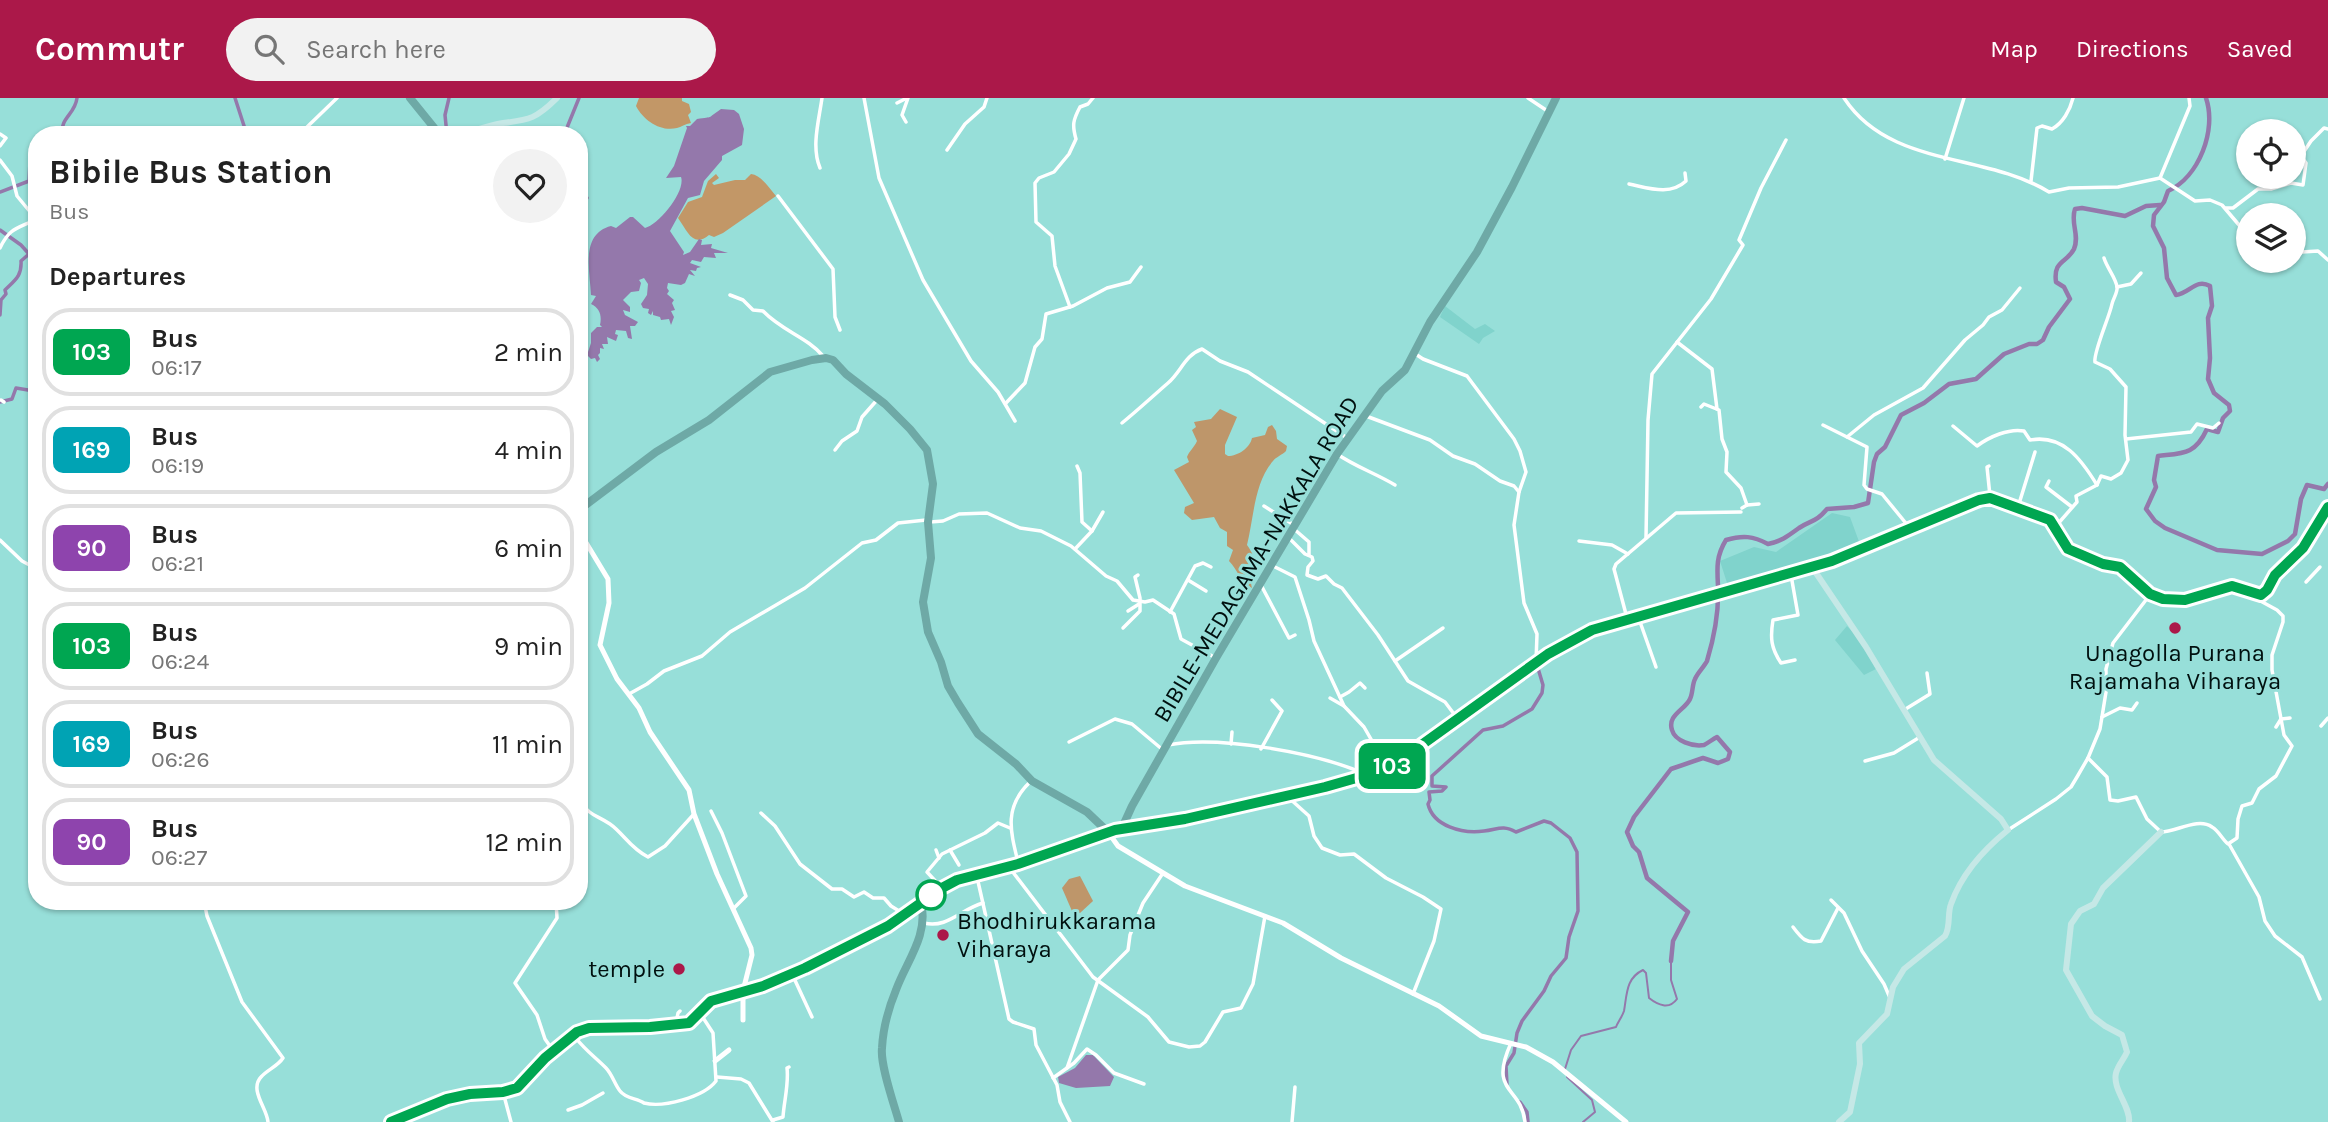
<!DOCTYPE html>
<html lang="en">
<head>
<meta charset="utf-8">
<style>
	body { margin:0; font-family:Karla,sans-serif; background:#f2f2f2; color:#222; height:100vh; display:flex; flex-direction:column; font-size:26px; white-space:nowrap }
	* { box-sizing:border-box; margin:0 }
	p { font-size:23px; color:#767676 }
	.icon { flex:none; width:38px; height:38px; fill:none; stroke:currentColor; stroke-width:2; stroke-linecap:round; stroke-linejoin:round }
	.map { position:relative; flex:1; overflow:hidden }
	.side { position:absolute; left:28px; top:28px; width:560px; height:784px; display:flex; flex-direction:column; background:#fff; border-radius:28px; box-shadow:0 2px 5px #0004 }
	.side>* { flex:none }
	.badge { padding:0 14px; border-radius:10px; font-size:24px; line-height:46px }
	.controls { position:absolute; left:2236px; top:21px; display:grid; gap:14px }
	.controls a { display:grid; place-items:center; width:70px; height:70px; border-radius:50%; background:#fff; box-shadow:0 2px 5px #0004; font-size:35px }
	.map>.badge { position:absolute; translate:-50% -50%; box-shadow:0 0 0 4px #fff }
	h2 { padding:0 21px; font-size:26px; line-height:63px }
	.round { display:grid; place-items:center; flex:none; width:74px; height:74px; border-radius:37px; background:#f2f2f2 }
	.headline { display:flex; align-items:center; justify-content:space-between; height:119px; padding:0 21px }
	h1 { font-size:33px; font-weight:700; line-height:52px }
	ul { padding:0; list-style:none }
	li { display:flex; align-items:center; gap:21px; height:88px; margin:0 14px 10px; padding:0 7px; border:4px solid #e0e0e0; border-radius:28px }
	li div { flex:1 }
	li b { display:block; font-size:26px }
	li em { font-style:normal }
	li .badge { min-width:77px; font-weight:700; text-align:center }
	header { display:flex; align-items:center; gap:42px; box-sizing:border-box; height:98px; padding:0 35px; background:#ab1849; color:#fff }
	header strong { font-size:33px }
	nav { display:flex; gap:38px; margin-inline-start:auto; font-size:24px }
	.search { width:490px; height:63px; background:#f2f2f2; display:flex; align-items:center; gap:18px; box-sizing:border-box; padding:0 24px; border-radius:38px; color:#767676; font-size:26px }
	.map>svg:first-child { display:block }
	.built { fill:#80d3cc }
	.green { fill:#be966a }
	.forest { fill:#c29767 }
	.water { fill:#9478ab }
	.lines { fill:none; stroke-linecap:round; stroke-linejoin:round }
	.stream { stroke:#9478ab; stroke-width:2 }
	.canal { stroke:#9478ab; stroke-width:3.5 }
	.river { stroke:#9478ab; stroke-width:4.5 }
	.minor { stroke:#fff; stroke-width:3.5 }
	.tertiary { stroke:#fff; stroke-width:5 }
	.secondary { stroke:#c5e8e6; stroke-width:6 }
	.primary { stroke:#6ea9a6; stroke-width:8 }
	.trunk { stroke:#64c2bc; stroke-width:9 }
	.line-casing { stroke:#fff; stroke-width:16 }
	.line { stroke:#00a651; stroke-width:10 }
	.poi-dot { fill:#ab1849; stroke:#97dfd9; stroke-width:2.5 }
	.stop-dot { fill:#fff; stroke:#00a651; stroke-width:3.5 }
	.labels { text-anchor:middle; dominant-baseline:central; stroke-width:6; stroke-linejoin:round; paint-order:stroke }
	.street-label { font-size:24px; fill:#00100f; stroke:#97dfd9 }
	.poi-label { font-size:24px; fill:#00100f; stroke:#97dfd9 }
</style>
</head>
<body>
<header>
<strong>Commutr</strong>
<div class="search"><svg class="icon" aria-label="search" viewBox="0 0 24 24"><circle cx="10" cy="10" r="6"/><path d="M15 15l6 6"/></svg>Search here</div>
<nav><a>Map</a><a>Directions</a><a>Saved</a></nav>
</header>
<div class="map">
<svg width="2328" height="1024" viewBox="0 0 2328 1024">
	<rect width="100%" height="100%" fill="#97dfd9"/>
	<g class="built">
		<path d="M1445,208l30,23 10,-5 10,7 -12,7 -4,6 -39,-27z"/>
		<path d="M1832,415l18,4 11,30 -32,11 -101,28 -8,-25 34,-14 22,5z"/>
		<path d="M1847,528l15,16 14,27 -12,6 -29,-35z"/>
	</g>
	<g class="green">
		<path d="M1220,311l17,8 -12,28v9l3,2c10,0 22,-8 24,-18l13,-3 3,-8 4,-2 4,6 1,8 10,7 -1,5c-4,4 -10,6 -13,10 -19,22 -19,56 -26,84 16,22 0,25 5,43 -12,-6 -14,-18 -23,-27l4,-11 -6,-4v-14l-7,-4 -6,-11 -22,3 -8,-7 1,-6 9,-4 -20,-33 15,-8 -2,-5c2,-6 7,-9 10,-16l-5,-11 4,-3 -2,-5 17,-3z"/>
		<path d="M1080,778l13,25 -13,12 -8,-2 -10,-23 7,-9z"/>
	</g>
	<g class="forest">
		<path d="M639,0h43v3l7,3 2,8 -3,3 3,8c-6,1 -10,4 -14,5 -16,4 -33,-7 -41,-22z"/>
		<path d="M716,76l3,4 -7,5 2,2 21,-5h10l6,-6c10,1 18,14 25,22l-53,37 -9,4 -5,-2c-16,13 -21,-3 -31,-17l10,-16 14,-5 6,-16z"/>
	</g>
	<g class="water">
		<path d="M721,11l13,1 5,4 5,15 -2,16 -20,11v4l-18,21 -4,14 -12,3 -18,33 14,21 -1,3 7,-3 9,-13 3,1 -1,5 11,-1 -1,4 17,5h-14l2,5 -12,-1 -3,5 -9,-2 -2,3 11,4 -4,1 -1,3 -6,-1 5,6 -6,-2 -4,9 -4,2 -13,-2 -1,5 2,3 -2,3 7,6 -2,3 3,7 -4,1 3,6 -3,8 -2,-6 -8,1 -1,-3 -7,-2v-4l-2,4 -3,-2 1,-4 -6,-1 -2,-4 6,-9 1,-11 -4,-6 -5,2 2,3 -2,8 -8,1 -8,8 7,7v5l-7,-2 2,5 13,7 -3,4h-5l2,13 -4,-1 -2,-7 -10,-1 -1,4 3,1 -2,6 -9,-4 1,7h-6l2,5 -4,-1v5l-2,2 2,4 -3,3 -2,-4 -4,1 -4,-4 4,-12v-10l6,-6h5l-2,-2c2,-9 0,-17 -9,-21l5,-8 -5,-1c-1,-24 -11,-61 20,-69l5,2 14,-11h3l12,11c14,-3 41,-37 36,-51l-15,1 8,-12 13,-38 -1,-2h4l7,-7c18,-3 8,1 24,-10z"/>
		<path d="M1086,957h7l21,22 -4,9 -34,2 -17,-5 -1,-6 17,-9z"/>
	</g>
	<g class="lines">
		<g class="stream">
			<path d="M1565,971l6,-19 10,-14 35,-9c2,-5 6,-10 8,-16 3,-17 2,-33 19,-41l3,3 3,25c9,7 20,12 28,1l-6,-19v-19"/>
			<path d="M1567,979l25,23 3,12 -12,10"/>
		</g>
		<g class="canal">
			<path d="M235,0l12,37"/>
			<path d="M63,37c-4,-17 12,-20 14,-37"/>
			<path d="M447,37l-2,-20 4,-17"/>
			<path d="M564,37l15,-37"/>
			<path d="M0,94l29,-11 1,-20h7"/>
			<path d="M579,97l8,3 -8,7"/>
			<path d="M0,132l21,15 8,9 -8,7c1,15 -6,19 -16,29l1,4 -5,6 -1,15"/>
			<path d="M37,221l-5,18 5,13"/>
			<path d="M0,304l12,-3 4,-11 12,2 9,-5"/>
			<path d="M1507,987l-1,-19 8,-13 3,-20 5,-12 22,-30 7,-15 15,-18 3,-21 9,-26 -1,-59 -7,-14 -19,-15 -7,-2 -28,11c-14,-8 -19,-2 -32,-1 -22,3 -51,-5 -56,-27l2,-4 -1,-8 13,-1 4,-4 -14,-1v-10l51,-46 20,-4 29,-17 10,-16 1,-8 -6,-20"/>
			<path d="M1520,1004l7,10 1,10"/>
		</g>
		<g class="river">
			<path d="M2206,0c11,32 -7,79 -38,93l-4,11 -10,13 -1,11 11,22 3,30 9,17c14,-2 20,-17 34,-9l2,20 -4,12 2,40 -2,21 6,14 15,12 1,6 -7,7 -5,14 -11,-3c-12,26 -24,24 -49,27l-4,24 2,7 -10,22 9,12 10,7 52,22 45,4 26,-13 7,-7 6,-35 6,-14 17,4 4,-5"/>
			<path d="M1671,863l2,-20 15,-29 -41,-34 -8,-26 -6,-6 -6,-14 7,-15 37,-48 32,-11 15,5 10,-4 2,-7 -13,-15c-4,2 -9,6 -13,8 -11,2 -29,-4 -32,-15 -5,-15 13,-20 18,-31 3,-6 2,-14 5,-20 3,-7 9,-12 12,-18 7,-23 12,-51 11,-75 -1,-18 -2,-30 8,-46 17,-5 27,-4 42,4 14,-3 20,-8 31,-16 14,-9 16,-5 28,-19l27,-2 14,-4 6,-41 3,-8 8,-7 16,-32 23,-12 25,-19 27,-5 28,-25 25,-10h8l6,-4 6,-13 21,-28 -6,-12 -8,-5c-3,-22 11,-19 18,-33 6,-14 -4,-26 1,-40l7,-1 43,8 21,-10 14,-1"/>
		</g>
		<g class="minor">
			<path d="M864,0l15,80 44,102 48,81 27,31 17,29"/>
			<path d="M1528,0l21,14"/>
			<path d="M1844,0c46,70 140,54 205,94l20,-4 49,-1 42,-9 35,23 15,-1 12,5 17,20 10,1"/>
			<path d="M897,5l10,-5"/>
			<path d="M906,24l-4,-7 6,-17"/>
			<path d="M0,36l6,4 -6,8"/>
			<path d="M294,37l12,-7 31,-30"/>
			<path d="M947,52l18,-26 19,-17 3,-9"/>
			<path d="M1945,61l19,-61"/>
			<path d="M0,62l12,16 5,20 19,23"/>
			<path d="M820,70c-9,-21 -1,-48 2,-70"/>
			<path d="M2160,80l30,-72 -1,-8"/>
			<path d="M2031,83l6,-53 5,-2 10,3c11,-6 18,-19 21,-31"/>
			<path d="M1629,86c20,4 41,12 57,-3l-1,-8"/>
			<path d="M778,98l55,73 2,48 5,13"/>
			<path d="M2226,110h7l25,-19h13l20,-6 12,2 3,-22 -5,-7 10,-15 13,-13 4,1"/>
			<path d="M0,150c10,-21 17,-19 37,-29"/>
			<path d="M2294,151l8,3 16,-1 10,9"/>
			<path d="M2117,189l14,-3 10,-11"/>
			<path d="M730,197l13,5 10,10 10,1c19,20 44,26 60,45"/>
			<path d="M1070,209l-15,-41 -3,-30 -16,-14 -1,-39 4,-5 15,-6 15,-18 7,-15c-4,-14 -3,-19 4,-32l8,-3 5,-6"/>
			<path d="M1677,244l35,27 5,40"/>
			<path d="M1414,255l9,6 44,17 47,63 6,12 6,21 -7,20 -5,33 10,78 13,31 -1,28"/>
			<path d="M1,302l3,2"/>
			<path d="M1006,305l19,-20 10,-36 7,-8 4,-25 27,-8 34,-18 23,-6 11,-15"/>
			<path d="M1701,309l3,-3 15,6 3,29 5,13 -1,20 15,16 6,17 -5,3"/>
			<path d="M1366,318l64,24 23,16 22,8 25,17 14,5 5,6"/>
			<path d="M1122,325c16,-13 31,-27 46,-40 13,-11 17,-28 34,-34l18,12 28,11 99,66"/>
			<path d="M1823,327l44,22 -3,38 3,4 15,5 27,33"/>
			<path d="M1953,328l24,20c12,-9 32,-18 47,-15l6,9c33,-6 51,19 67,45"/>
			<path d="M1847,339l27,-22 49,-27 42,-48 18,-15 6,-8 13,-7 18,-22"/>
			<path d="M2126,341l65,-7 6,-8 16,4 6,-5"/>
			<path d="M835,352l7,-9 15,-10 5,-14 15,-17"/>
			<path d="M1337,356c19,13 38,19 58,31"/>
			<path d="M37,365l-6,6 -1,5 7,3"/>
			<path d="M1989,368l-2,1 3,29"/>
			<path d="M2049,383l-3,6 26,20"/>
			<path d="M1747,407l12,-1"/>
			<path d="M1264,408l30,19"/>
			<path d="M2018,409l17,-55"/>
			<path d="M930,424l13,-1 16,-7 28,-1 33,15 21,3 30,15 35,30 11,5 16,19 12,2 8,-2 21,14 7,25 33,18"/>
			<path d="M2056,428l21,-24 -1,-6 21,-11 4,-9 10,3 10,-6 7,-13 -3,-25 1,-48 -16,-18 -15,-7c-2,-9 14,-44 17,-58 1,-5 6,-12 5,-17 -1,-9 -10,-19 -13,-29"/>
			<path d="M1294,431l15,13v13"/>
			<path d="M1092,433l11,-19"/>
			<path d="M1289,440l16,16 7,3 1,4 -5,6 -1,8 11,4 8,-3 8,8 8,4 36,47 30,46 37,21 12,16"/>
			<path d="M1646,440l2,-118 4,-46 59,-75 32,-54 -4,-5 22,-52 25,-48"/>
			<path d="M0,442l22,21 15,8"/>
			<path d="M1579,443l33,4 16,9"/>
			<path d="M1075,451l17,-18 -10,-9 -2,-49 -3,-7"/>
			<path d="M1271,467l24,12 14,43 5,21 30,65 20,21 23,40"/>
			<path d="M1791,477l7,40 -25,5c-3,18 -2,28 8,43l14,-3"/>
			<path d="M1188,482l18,11"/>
			<path d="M2306,484l14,-15"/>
			<path d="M1261,487l28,53 6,-3"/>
			<path d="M1128,513l11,-7"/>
			<path d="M1170,514l25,-46 8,-3 8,4"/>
			<path d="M1627,520l-13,-49 2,-5 60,-51 65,-1"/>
			<path d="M1639,521l17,48"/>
			<path d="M1123,530l17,-17v-13l-5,-21 3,-2"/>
			<path d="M1395,563l48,-33"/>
			<path d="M629,596l18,-10 17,-13 38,-15 28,-24 75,-44 57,-45 14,-3 22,-17 28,-3"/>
			<path d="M1340,599l9,-5 11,-9 5,5"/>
			<path d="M1330,600l14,8"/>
			<path d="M1904,612l26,-16 -3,-21"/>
			<path d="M2102,619l18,-9 12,2 5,-7"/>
			<path d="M2321,628l7,-8"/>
			<path d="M2276,629l5,-8 9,-1"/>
			<path d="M1069,644l46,-23 17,5 31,26"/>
			<path d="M1231,646l1,-12"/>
			<path d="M1168,647c50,-10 150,8 197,29"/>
			<path d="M1261,651l21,-38 -10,-11"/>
			<path d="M2088,660l19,19 3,23 8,1 18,-4 11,22 14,13c15,0 37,-15 51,-5 7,4 10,12 16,17l9,-6 1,-19 4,-13 10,-3 7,-14 17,-13 16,-30 -8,-11 -12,-65v-15l11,-33v-6l-6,-6 -33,-18"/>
			<path d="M1865,663l29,-8 26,-16"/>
			<path d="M1289,700l20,18 5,20 8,12 18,7 14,-1 32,24 37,19 18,12 -7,32 -21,53"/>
			<path d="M579,702c12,17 16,14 31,24 13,9 20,24 38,33l17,-11 29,-32"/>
			<path d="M711,713l11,22 24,63 -12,12"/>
			<path d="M761,715l14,13 25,38 32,25h10l12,8 10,-5 9,6h11l7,8 13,8"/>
			<path d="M2008,732l48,-31 15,-12 6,-10 11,-19 12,-29 6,-37v-23l7,-26 36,-47"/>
			<path d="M2229,746l30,53 6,24 10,15 27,21 18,42"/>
			<path d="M936,752l3,8"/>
			<path d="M950,752l9,15"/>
			<path d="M1018,764c-8,-32 -14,-55 12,-80"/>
			<path d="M1009,769l84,110 55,40 21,25 20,5 11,-1 5,-4 18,-30 18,-4 12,-24 12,-68"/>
			<path d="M977,779l32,142 4,3 21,7 2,16 21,40 3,17 10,20"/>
			<path d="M940,788l-13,-14 15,-18 43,-21 13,-10 12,5"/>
			<path d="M1831,802l13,13 18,38 22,33 6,14"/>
			<path d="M204,803l3,15 35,86 41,56c-5,8 -16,12 -22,19 -12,13 6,31 7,45"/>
			<path d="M924,825c23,6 37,-14 59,-20"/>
			<path d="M1793,829c9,12 13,17 28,14l17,-33"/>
			<path d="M793,878l19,41"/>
			<path d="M676,925l2,-10 2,-2"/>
			<path d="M575,939c11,14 19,19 31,31 6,6 9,17 14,23 6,8 17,7 24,12 19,5 60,-6 72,-22l-3,-48 -13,-20"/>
			<path d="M1511,945c-23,51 10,42 14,79"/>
			<path d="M552,951l-7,-10 -8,-24 -22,-32 42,-65 -1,-17"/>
			<path d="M1067,970l31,-88 30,-30 2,-15 13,-32 20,-30"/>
			<path d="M717,979l24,2 8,4 24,39"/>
			<path d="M1053,980l21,-15 13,-14 9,6 18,18 30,11"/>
			<path d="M503,994l8,30"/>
			<path d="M568,1012l14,-5 21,-12"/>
			<path d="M773,1022l10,-3c1,-16 6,-33 4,-49l2,-1"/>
			<path d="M1292,1024l3,-35"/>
		</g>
		<g class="tertiary">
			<path d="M579,433l29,48 1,24 -9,42 17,34 22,29 11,24 39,58 5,24 23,60 34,74 1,7 -9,36v29"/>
			<path d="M1108,734l10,14 67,40 98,37 58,35 98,48 42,30 45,11 27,15 73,60"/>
			<path d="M715,963l14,-11"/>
		</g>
		<g class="secondary">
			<path d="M460,37c14,-4 29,-10 43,-12 27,-3 34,-5 54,-25"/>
			<path d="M1812,469l54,80 68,113 67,59 7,11c-25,20 -46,43 -57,74 -4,10 0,22 -6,32l-41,33 -11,18 -6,27 -28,29 1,21 -10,48 -11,10"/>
			<path d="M2129,1024c2,-15 -17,-33 -13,-49 2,-8 8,-14 11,-21l-5,-17 -17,-9 -13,-10 -26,-46 5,-46 9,-13 14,-7 9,-16 58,-56"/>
		</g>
		<g class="primary">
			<path d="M410,0l30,37"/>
			<path d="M579,412l77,-58 53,-32 61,-48 42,-12 14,-2 7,2 13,14 39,30 25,25 17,21 6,34 -5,38 3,36 -8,44 5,30 13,30 7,24 10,17 20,31 38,30 16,17 55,31 21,20"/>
			<path d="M1122,730l10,-22 84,-148 121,-204 45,-63 23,-21 25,-48 47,-70 35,-65 44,-89"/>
			<path d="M899,1024c-5,-18 -19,-57 -17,-74 1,-19 7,-41 14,-58 10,-28 33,-55 25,-87"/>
		</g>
		<path class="trunk" d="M391,1024l56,-23 70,-11 28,-30 32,-26 12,-4 61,-1 39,-4 22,-22 52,-15 42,-18 83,-42 54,-38 15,-8 61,-16 97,-34 70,-11 140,-32 63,-18 160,-115 44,-24 240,-69 147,-61 11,-2 60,22 18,29 35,15 17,3 30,27 13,5 22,1 47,-14 29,9 6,-5 8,-15 28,-27 25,-41"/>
	</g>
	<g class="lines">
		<defs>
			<path id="line" d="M391,1024l56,-23 23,-5 33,-2 14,-4 28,-30 32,-26 12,-4 61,-1 39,-4 22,-22 52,-15 42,-18 83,-42 54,-38 15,-8 61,-16 97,-34 70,-11 140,-32 63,-18 160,-115 44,-24 240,-69 147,-61 11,-2 60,22 18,29 35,15 17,3 30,27 13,5 22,1 47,-14 29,9 6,-5 8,-15 28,-27 25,-41"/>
		</defs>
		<use href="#line" class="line-casing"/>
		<use href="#line" class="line"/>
	</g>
	<g class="poi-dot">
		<circle cx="2175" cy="530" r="7"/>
		<circle cx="943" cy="837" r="7"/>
		<circle cx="679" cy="871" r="7"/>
	</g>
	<circle class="stop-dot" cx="931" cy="797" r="14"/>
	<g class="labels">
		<g class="street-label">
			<text transform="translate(1256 461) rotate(-59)">BIBILE-MEDAGAMA-NAKKALA ROAD</text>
		</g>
		<g class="poi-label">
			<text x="2175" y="555">Unagolla Purana<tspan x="2175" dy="28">Rajamaha Viharaya</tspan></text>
			<text x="957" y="823" text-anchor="start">Bhodhirukkarama<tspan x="957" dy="28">Viharaya</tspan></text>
			<text x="665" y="871" text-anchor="end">temple</text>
		</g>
	</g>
</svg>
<div class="controls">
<a><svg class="icon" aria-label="locate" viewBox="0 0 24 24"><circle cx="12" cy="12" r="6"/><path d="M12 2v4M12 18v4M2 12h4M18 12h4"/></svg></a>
<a><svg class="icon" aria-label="layers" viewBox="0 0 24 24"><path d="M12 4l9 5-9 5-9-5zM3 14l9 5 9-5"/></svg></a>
</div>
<b class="badge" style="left:1392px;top:668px;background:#00a651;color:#fff">103</b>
<section class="side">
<div class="headline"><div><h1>Bibile Bus Station</h1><p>Bus</p></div><a class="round"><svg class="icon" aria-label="heart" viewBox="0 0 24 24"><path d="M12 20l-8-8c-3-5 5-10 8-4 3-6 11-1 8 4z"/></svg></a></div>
<h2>Departures</h2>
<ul>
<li><span class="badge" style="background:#00a651;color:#fff">103</span><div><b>Bus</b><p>06:17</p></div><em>2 min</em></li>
<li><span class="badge" style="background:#00a3b4;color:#fff">169</span><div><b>Bus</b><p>06:19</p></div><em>4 min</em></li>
<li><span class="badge" style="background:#8e44ad;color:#fff">90</span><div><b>Bus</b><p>06:21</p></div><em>6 min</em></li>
<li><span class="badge" style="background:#00a651;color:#fff">103</span><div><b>Bus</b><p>06:24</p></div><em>9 min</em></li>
<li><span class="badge" style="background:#00a3b4;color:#fff">169</span><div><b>Bus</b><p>06:26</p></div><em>11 min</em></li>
<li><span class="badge" style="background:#8e44ad;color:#fff">90</span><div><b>Bus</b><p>06:27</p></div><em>12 min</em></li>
</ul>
</section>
</div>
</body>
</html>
